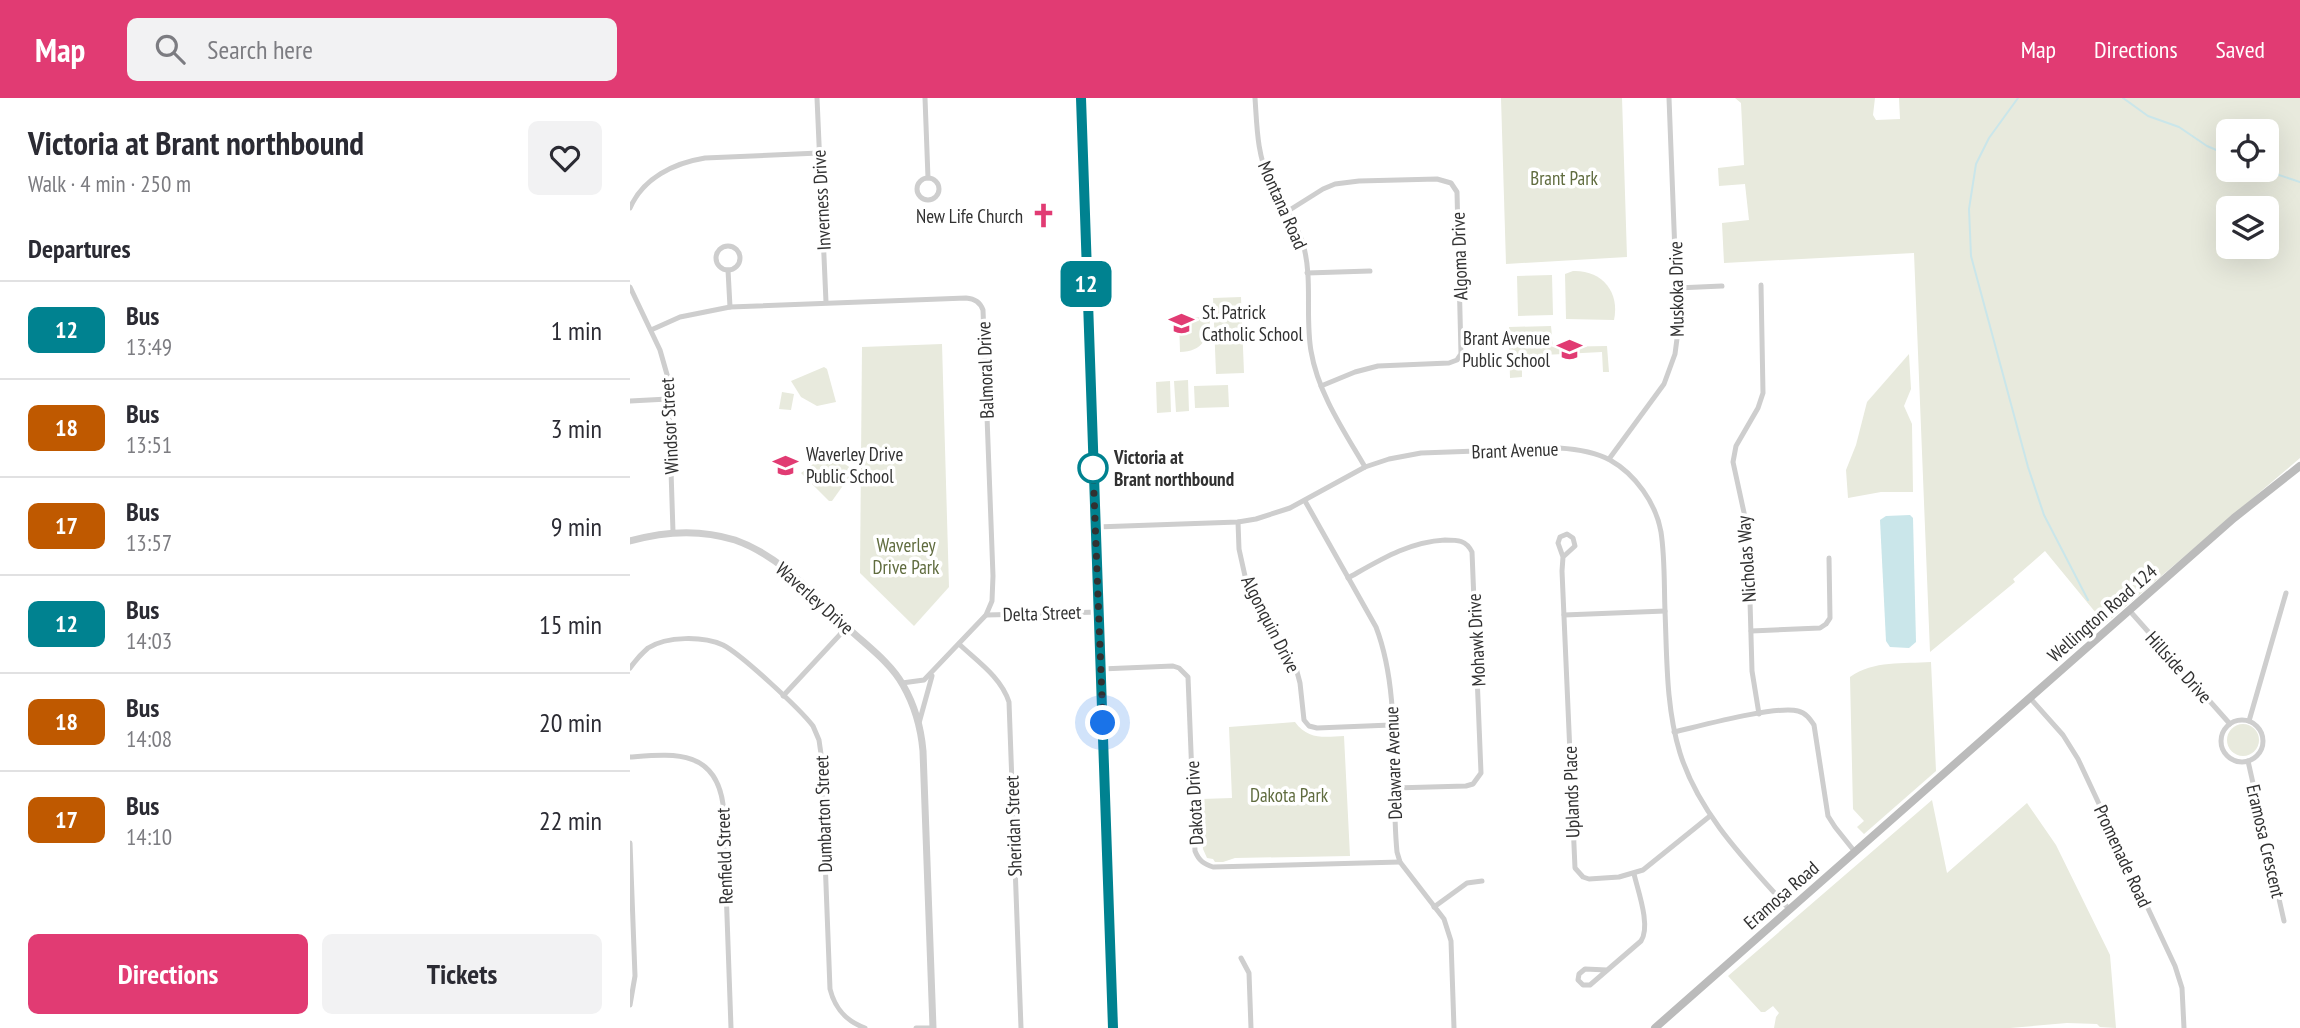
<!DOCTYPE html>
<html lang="en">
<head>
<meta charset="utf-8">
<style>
	body { margin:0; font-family:"PT Sans Narrow",sans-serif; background:#f2f2f3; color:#2b2b33; height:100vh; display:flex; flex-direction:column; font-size:26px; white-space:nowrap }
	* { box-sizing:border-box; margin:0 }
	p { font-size:23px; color:#7c7c81 }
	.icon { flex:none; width:38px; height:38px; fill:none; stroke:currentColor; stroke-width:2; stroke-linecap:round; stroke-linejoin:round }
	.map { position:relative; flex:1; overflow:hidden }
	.drawer { display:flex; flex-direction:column; background:#fff; width:630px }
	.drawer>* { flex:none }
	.badge { padding:0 14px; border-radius:10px; font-size:24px; line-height:46px }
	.controls { position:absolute; left:1586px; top:21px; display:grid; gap:14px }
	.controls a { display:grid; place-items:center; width:63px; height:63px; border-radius:10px; background:#fff; box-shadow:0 7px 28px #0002; font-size:35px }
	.you { position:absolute; width:35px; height:35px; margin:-18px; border:5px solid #fff; border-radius:50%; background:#1a73e8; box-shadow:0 0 0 10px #1a73e833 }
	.map>.badge { position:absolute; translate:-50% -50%; box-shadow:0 0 0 4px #fff }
	h2 { padding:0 28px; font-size:26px; line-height:63px }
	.round { display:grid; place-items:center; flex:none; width:74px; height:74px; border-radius:10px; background:#f2f2f3 }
	.headline { display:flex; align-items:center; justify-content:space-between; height:119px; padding:0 28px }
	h1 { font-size:33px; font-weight:800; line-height:52px }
	.action { display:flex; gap:14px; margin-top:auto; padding:14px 28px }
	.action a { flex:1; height:80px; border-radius:10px; background:#e13b73; color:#fff; font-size:28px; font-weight:800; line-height:80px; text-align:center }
	.action a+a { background:#f2f2f3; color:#2b2b33 }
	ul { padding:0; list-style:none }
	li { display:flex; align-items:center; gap:21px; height:98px; padding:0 28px; border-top:2px solid #e1e1e2 }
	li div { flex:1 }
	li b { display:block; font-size:26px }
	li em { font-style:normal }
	li .badge { min-width:77px; font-weight:700; text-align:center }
	header { display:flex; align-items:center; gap:42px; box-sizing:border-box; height:98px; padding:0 35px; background:#e13b73; color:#fff }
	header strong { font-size:33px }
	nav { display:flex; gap:38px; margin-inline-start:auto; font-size:24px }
	.search { width:490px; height:63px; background:#f2f2f3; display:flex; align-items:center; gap:18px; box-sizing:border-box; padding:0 24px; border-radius:10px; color:#7c7c81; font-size:26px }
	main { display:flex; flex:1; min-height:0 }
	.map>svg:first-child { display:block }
	.green { fill:#e8eadd; fill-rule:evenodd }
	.water { fill:#cae6ea }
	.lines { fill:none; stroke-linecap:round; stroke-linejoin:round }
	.stream { stroke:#cae6ea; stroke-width:2 }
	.minor { stroke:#cecece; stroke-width:5 }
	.tertiary { stroke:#cecece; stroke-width:7 }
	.secondary { stroke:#bbb; stroke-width:8 }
	.line-casing { stroke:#fff; stroke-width:16 }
	.line { stroke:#008290; stroke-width:10 }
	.walk { stroke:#313131; stroke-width:7; stroke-dasharray:0 12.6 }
	.stop-dot { fill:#fff; stroke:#008290; stroke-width:3.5 }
	.labels { text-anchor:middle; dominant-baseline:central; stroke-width:7; stroke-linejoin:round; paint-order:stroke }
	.park-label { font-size:19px; fill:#606c3f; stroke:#fff }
	.street-label { font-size:19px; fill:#313131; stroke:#fff }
	.poi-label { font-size:19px; fill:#313131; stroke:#fff; text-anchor:end }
	.stop-label { font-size:19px; font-weight:bold; fill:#313131; stroke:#fff; text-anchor:start }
</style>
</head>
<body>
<header>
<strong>Map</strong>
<div class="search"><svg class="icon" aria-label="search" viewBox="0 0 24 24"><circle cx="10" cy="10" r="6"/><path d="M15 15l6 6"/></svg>Search here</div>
<nav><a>Map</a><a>Directions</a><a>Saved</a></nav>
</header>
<main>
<section class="drawer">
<div class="headline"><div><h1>Victoria at Brant northbound</h1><p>Walk · 4 min · 250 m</p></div><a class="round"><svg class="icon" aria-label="heart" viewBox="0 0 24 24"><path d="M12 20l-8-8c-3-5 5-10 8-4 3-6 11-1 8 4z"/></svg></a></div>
<h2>Departures</h2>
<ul>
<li><span class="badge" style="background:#008290;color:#fff">12</span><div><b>Bus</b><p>13:49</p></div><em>1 min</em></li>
<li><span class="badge" style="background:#bf5900;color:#fff">18</span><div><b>Bus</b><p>13:51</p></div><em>3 min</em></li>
<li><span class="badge" style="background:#bf5900;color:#fff">17</span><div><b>Bus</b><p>13:57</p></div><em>9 min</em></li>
<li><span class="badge" style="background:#008290;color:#fff">12</span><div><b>Bus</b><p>14:03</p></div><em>15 min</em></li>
<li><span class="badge" style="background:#bf5900;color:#fff">18</span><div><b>Bus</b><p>14:08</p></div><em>20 min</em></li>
<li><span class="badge" style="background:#bf5900;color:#fff">17</span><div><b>Bus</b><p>14:10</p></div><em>22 min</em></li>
</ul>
<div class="action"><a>Directions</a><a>Tickets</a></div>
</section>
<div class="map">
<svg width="1670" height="930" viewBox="0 0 1670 930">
	<rect width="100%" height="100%" fill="#fff"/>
	<g class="green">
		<path d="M871,0h121l5,159 -121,7z"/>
		<path d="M1105,0h140l-2,17 3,5 24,-1 -1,-21h401v360l-195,166 -60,-73 -32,28 2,3 -85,70 -16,-399 -190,10 -2,-40 27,-3 -4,-36 -26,2 -1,-18 26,-3 -3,-62zM1598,33h38v39h-38zM1598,110h38v39h-38z"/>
		<path d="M943,173c29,-1 47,21 41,49l-48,-1 -1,-45z"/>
		<path d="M922,177l1,40 -35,1 -1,-40z"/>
		<path d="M611,199l3,76 -28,1 -3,-76z"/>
		<path d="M580,219c0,20 -8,35 -30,35l-1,-34z"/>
		<path d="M921,228l2,21 54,-1 2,26h-6l-1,-20 -80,4v21l-12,1 -1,-33 13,-2 -1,-10 -12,1v-7z"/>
		<path d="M312,246l7,243 -35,39 -54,-53 2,-226z"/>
		<path d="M1279,256l2,35 -7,17 8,18 1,68h-32l-33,6 -2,-28 10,-25 11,-43z"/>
		<path d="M194,269l3,2 9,33 -19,4 -16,-9 -10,-16z"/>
		<path d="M558,282l1,31 -13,1 -2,-31z"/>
		<path d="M540,283l1,31 -14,1 -1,-31z"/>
		<path d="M598,287l1,22 -34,1 -1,-22z"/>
		<path d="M152,294l12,2 -3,16 -12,-1z"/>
		<path d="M190,361l20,2 14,9 -22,31h-3l-28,-28z"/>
		<path d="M1301,564l5,109 -72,63 -7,-7 7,-6 -11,-12 -3,-132c24,-17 53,-13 81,-15z"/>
		<path d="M665,624c13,18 29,15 49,14l6,120 -115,2 -12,4h-8l-2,-3 -6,-1 -4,-9 -2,-50 31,-1 -3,-71z"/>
		<circle cx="1613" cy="642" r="16"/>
		<path d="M1302,702l15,73 80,-70 29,42 54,110 6,73 -16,-1 -3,-3 -30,-1 -57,5h-236l2,-11 3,-4 -6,-7 -8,6h-4l-33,-36z"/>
	</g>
	<path class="water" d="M1280,417l3,3 3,124 -7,6 -19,-1 -4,-6 -6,-121 6,-4z"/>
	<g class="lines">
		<g class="stream">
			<path d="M1388,0l-29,40 -13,26 -7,45 2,47 57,211 16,48 44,85"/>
			<path d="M1493,0l25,18 31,11 28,19 21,9"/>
			<path d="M1634,72l36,12"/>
		</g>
		<g class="minor">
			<path d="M187,0l9,204"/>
			<path d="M295,0l3,80"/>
			<path d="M625,0c2,29 2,57 15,84 11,21 26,39 33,62 10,34 2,72 8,107 7,42 33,80 54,116"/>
			<circle cx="298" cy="91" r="11"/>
			<path d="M0,110c13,-30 44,-45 75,-50l114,-5"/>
			<path d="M658,113l35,-22 12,-5 24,-3 78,-2 14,4 6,9 4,162 -4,6 -8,3 -71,3 -23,6 -34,14"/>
			<circle cx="98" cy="160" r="12"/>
			<path d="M98,172l2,37"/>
			<path d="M677,175l63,-2"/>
			<path d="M0,189l30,63 8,28 5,154"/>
			<path d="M1047,190l45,-2"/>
			<path d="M21,232l29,-13 50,-10 236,-9c9,1 14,4 17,12l10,266 -1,25 -6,14 -62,65 -22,3"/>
			<path d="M0,303l38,-2"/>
			<path d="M979,361l55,-75 11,-30 3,-23 -9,-233"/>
			<path d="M675,403l71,126c26,68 14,153 21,225l3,10 44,57 7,22 3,87"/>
			<path d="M608,424l1,27 6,27 51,92 4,15 4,37 5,6 8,2 74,-3"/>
			<path d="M466,429l142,-5 18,-3 34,-11 75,-41 24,-8 32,-6 138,-5c16,1 36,4 51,12 25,14 46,43 51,72 4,26 3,53 4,79 2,48 1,97 15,142 19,61 67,109 109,156"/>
			<path d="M933,459l12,-11 -2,-8 -6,-4 -7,3 -2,6 5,14 -1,14 13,297 8,9 6,2 30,-2 24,-7 67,-54"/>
			<path d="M718,480c32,-18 60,-36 97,-38 13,0 21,0 27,12l9,221 -8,11 -7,2 -72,2"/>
			<path d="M1499,512l101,114"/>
			<path d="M356,517l113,-3"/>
			<path d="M934,517l101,-4"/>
			<path d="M1121,533l69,-3 6,-4 4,-6 -1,-60"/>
			<path d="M329,546c18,17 42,33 50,58l12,326"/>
			<path d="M0,570c5,-7 11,-14 18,-20 19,-12 55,-12 75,-3 18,9 77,64 90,81l6,14 2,14 9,235c5,20 16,32 35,39"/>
			<path d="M471,571l72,-3 6,2 9,9 7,174c4,10 9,13 18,16l187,-5"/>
			<path d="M153,598l64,-69"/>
			<path d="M1400,600l33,37 15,24 97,207 7,22 2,40"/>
			<path d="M1129,616l-7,-43 -4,-140 -15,-69 3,-16 22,-38 5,-15 -2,-108"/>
			<circle cx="1612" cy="643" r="21"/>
			<path d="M1619,623l37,-128"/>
			<path d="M289,625l13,-47"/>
			<path d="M1044,634c26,-6 103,-27 124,-21 8,2 12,8 16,14l14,91 7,11 20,25"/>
			<path d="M0,659c44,-3 85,-8 93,47l8,224"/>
			<path d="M1618,663l36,160"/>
			<path d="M0,745l5,133 -5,29"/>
			<path d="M804,809l33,-24 15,-2"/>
			<path d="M611,860l8,15 2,55"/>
			<path d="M977,872l-22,-1 -6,5 -1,6 5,5h7l51,-44c10,-15 -3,-50 -7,-67"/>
			<path d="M286,930h17"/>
		</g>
		<path class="tertiary" d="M0,443c35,-10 70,-12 105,-1 46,16 78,55 113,88 19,18 42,34 55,57 12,21 18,43 20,66l10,277"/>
		<g class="secondary">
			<path d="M451,0l32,930"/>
			<path d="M1025,930l579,-510 66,-52"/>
		</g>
	</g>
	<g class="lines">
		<defs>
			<path id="line" d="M451,0l32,930"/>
		</defs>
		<use href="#line" class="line-casing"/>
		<use href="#line" class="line"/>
		<path class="walk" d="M463,370l10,255"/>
	</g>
	<defs>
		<symbol id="church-bare" viewBox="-9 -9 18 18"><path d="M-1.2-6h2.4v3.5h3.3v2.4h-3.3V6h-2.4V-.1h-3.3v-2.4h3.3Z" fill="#e13b73" stroke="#fff" stroke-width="2.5" paint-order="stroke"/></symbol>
		<symbol id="school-bare" viewBox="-9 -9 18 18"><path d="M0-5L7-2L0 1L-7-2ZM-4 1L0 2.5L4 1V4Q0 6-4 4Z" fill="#e13b73" stroke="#fff" stroke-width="2.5" paint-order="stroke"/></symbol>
	</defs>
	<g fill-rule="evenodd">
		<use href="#church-bare" x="396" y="100" width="35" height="35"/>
		<use href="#school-bare" x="534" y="208" width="35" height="35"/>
		<use href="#school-bare" x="922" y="234" width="35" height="35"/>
		<use href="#school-bare" x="138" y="350" width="35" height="35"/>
	</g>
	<circle class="stop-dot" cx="463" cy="370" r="14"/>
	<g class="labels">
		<g class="park-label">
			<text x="934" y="80">Brant Park</text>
			<text x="276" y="447">Waverley<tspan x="276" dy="22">Drive Park</tspan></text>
			<text x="659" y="697">Dakota Park</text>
		</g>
		<g class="street-label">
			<text transform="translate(191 102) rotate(-93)">Inverness Drive</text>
			<text transform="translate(653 107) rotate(66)">Montana Road</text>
			<text transform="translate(829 158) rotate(-92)">Algoma Drive</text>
			<text transform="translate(1046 191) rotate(-91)">Muskoka Drive</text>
			<text transform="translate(355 272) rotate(-92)">Balmoral Drive</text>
			<text transform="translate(39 328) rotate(-93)">Windsor Street</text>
			<text transform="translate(885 352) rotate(-2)">Brant Avenue</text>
			<text transform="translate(1116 461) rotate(-94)">Nicholas Way</text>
			<text transform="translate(185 500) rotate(42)">Waverley Drive</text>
			<text transform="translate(412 515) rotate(-2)">Delta Street</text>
			<text transform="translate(1472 515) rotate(-41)">Wellington Road 124</text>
			<text transform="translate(641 526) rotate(63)">Algonquin Drive</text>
			<text transform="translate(846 542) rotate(-93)">Mohawk Drive</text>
			<text transform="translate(1549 569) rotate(48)">Hillside Drive</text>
			<text transform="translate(763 665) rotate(-92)">Delaware Avenue</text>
			<text transform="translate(941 694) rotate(-92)">Uplands Place</text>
			<text transform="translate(564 705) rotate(-93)">Dakota Drive</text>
			<text transform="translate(193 716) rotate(-92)">Dumbarton Street</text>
			<text transform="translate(383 728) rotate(-92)">Sheridan Street</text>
			<text transform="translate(1636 743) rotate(77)">Eramosa Crescent</text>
			<text transform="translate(94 758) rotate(-92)">Renfield Street</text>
			<text transform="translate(1493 758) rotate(65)">Promenade Road</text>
			<text transform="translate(1151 797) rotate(-41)">Eramosa Road</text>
		</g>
		<g class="poi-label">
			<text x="393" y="118">New Life Church</text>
			<text x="572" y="214" text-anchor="start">St. Patrick<tspan x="572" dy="22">Catholic School</tspan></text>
			<text x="920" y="240">Brant Avenue<tspan x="920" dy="22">Public School</tspan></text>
			<text x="176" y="356" text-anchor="start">Waverley Drive<tspan x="176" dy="22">Public School</tspan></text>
		</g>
		<g class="stop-label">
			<text x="484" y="359">Victoria at<tspan x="484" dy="22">Brant northbound</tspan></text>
		</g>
	</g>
</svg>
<div class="controls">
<a><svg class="icon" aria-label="locate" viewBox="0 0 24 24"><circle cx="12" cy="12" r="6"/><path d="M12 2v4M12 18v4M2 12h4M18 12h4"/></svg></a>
<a><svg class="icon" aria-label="layers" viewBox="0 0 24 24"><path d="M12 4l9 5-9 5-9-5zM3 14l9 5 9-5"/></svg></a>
</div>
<div class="you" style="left:473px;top:625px"></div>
<b class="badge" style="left:456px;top:186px;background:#008290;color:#fff">12</b>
</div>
</main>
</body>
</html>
